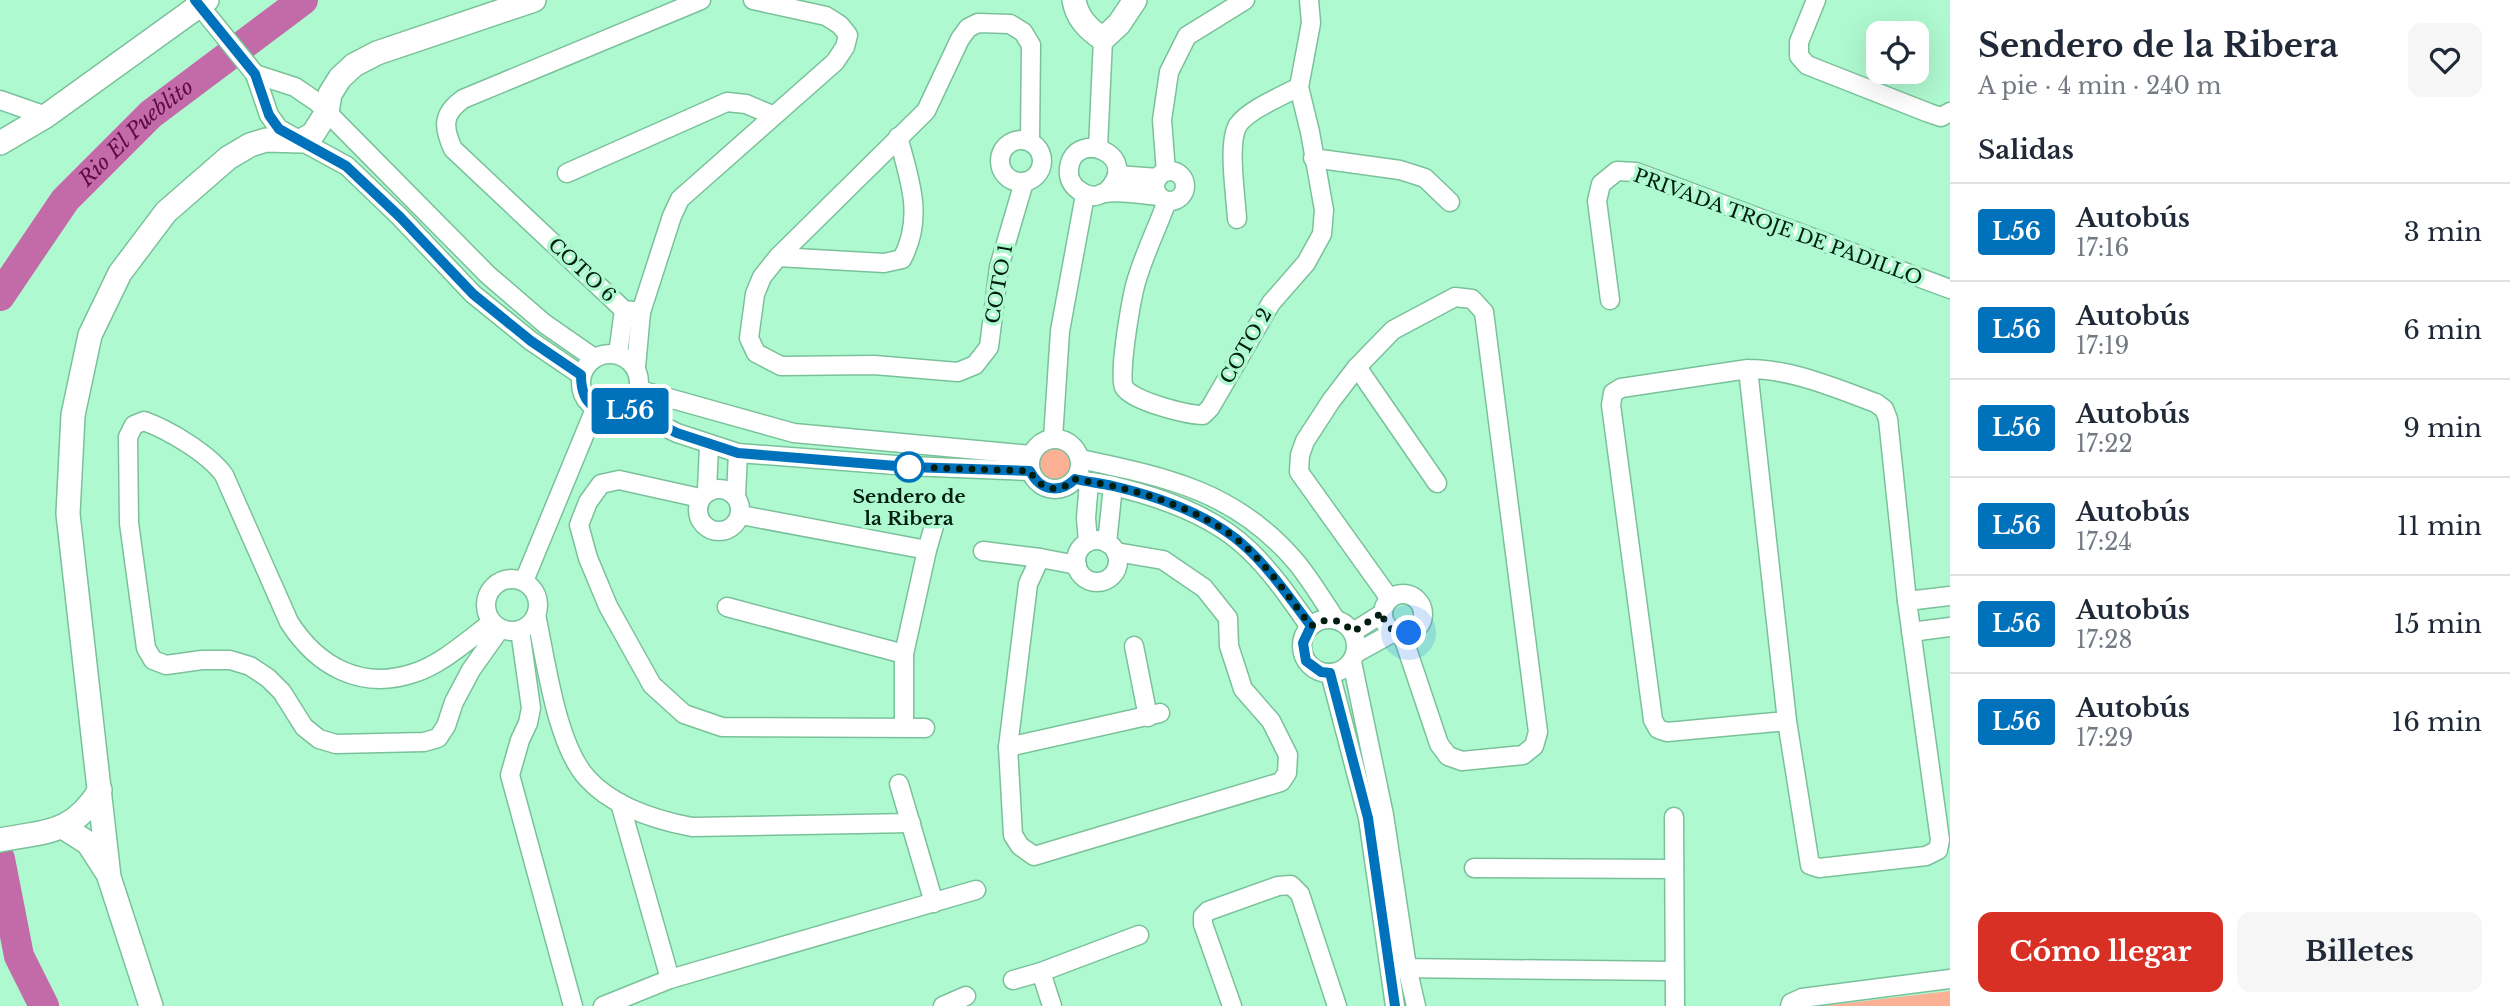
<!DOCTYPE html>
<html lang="es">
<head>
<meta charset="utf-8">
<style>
	body { margin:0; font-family:"Libre Baskerville",serif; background:#f6f6f7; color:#1f2937; height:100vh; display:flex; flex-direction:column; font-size:26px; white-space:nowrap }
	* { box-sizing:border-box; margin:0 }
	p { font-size:23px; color:#747a83 }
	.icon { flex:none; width:38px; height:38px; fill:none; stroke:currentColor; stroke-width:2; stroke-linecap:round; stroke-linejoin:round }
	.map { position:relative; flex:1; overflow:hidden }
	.drawer { display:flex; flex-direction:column; background:#fff; width:560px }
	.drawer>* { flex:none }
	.badge { padding:0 14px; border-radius:5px; font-size:24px; line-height:46px }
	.tools { position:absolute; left:1866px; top:21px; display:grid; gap:14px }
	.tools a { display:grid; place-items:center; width:63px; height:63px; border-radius:14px; background:#fff; box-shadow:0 7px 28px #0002; font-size:35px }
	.you { position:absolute; width:35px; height:35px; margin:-18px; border:5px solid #fff; border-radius:50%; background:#1a73e8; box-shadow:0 0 0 10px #1a73e833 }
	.map>.badge { position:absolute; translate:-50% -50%; box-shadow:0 0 0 4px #fff }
	h2 { padding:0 28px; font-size:26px; line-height:63px }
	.round { display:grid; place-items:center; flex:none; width:74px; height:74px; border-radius:14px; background:#f6f6f7 }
	.head { display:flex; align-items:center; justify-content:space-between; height:119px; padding:0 28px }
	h1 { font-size:33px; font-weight:800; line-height:52px }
	.action { display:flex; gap:14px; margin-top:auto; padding:14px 28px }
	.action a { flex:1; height:80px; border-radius:14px; background:#d93025; color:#fff; font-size:28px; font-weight:800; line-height:80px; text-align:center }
	.action a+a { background:#f6f6f7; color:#1f2937 }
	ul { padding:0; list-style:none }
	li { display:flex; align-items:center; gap:21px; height:98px; padding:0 28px; border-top:2px solid #e0e1e3 }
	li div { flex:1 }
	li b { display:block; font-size:26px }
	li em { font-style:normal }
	li .badge { min-width:77px; font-weight:700; text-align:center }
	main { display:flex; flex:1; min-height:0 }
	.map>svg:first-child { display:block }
	.green { fill:#fcb096 }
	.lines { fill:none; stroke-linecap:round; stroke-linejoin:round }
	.river { stroke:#c36aa8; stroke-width:30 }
	.minor-casing { stroke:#7ac19b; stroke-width:21 }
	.tertiary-casing { stroke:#7ac19b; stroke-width:26 }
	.minor { stroke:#fff; stroke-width:18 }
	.tertiary { stroke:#fff; stroke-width:23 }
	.line-casing { stroke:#fff; stroke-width:16 }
	.line { stroke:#0072bc; stroke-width:10 }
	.walk { stroke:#011e11; stroke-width:7; stroke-dasharray:0 12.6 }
	.stop-dot { fill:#fff; stroke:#0072bc; stroke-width:3.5 }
	.labels { text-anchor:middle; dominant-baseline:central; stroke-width:7; stroke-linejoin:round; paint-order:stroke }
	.street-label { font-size:19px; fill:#011e11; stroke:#aff9d0 }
	.stop-label { font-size:19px; font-weight:bold; fill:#011e11; stroke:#aff9d0 }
	.water-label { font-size:21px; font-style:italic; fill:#5d094a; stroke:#aff9d0 }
</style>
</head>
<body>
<main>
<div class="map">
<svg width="1950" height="1006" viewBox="0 0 1950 1006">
	<rect width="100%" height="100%" fill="#aff9d0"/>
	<g class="green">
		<circle cx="1055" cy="464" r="25"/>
		<path d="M1950,991v15h-127z"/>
	</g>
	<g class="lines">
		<g class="river">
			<path id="s1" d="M0,296l65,-96 86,-86 152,-114"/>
			<path d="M0,859l19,97 25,50"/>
		</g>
		<defs>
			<g id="minor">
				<path d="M195,0l60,74 14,41 10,14 68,37 53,51 73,77 58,47 50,34"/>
				<path d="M1816,0l-17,42v14l8,9 122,48 12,4 9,-5"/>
				<path d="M255,74l40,13 22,15 171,173 57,49 49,34"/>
				<path d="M0,100l46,16"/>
				<circle cx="1021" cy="161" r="21"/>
				<path d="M1098,148l5,-109"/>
				<path d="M1313,158l87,12 25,8 25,24"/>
				<circle cx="1170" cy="186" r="15"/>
				<path d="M1166,172l-4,-52 7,-48 18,-36 58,-36"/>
				<path d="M567,173l160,-71 19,2 26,11"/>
				<path d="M1117,175l41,3"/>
				<path d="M1024,182l-25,85 -10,80 -14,18 -17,7 -84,-7 -93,1 -25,-13 -7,-15 6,-44 7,-17 16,-20 148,-146 34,-72 8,-11 10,-5 32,1 13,8 8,13 -1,96"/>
				<path d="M1106,192c38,-36 -31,-65 -37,-24 -1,10 3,18 11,23 4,3 9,5 15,5 6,-1 3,-2 10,-3 16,-3 37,2 54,3"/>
				<path d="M1167,201c-9,25 -21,49 -29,75 -6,16 -20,98 -14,111 7,14 64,28 79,28l7,-7 61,-105 35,-40 16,-29 2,-24 -14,-78 -11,-45 12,-64 -2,-23"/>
				<path d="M1237,219c-1,-22 -10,-76 1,-94 10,-15 44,-29 61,-38"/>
				<path d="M778,257l106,6 18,-4c22,-41 8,-79 -4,-122"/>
				<path d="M1610,300l-13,-99 4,-17 16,-13 19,1 314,117"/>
				<path d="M641,312l-17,-2 -171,-161c-10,-22 -11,-35 10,-50l238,-99"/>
				<circle cx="610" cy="383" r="29"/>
				<path d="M618,354l6,-44"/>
				<path d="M636,367l5,-55 31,-96 8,-17 155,-137 10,-15 3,-12 -8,-10 -14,-9 -73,-16"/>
				<path d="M1357,367l80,116"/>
				<path d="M1748,369l39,352 23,144 9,3 107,-12 12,-6 2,-10 -33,-239 -19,-182 -4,-10 -8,-6c-41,-15 -84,-34 -128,-34l-127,19 -8,5 -2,12 42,315 5,9 9,3 120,-11"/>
				<path d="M640,390l154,43 237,22"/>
				<path d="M626,408l51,25 61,20 171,13 121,5"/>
				<path d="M1053,438l7,-107 25,-136"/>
				<circle cx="1055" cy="464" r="25"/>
				<path d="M1080,459c86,18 156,32 216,103 15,18 27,39 40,58"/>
				<path d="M1075,479c13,3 25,4 38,7 47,11 101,30 136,64 24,23 42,50 61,77"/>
				<circle cx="719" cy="510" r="21"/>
				<path d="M707,490l2,-44"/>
				<path d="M736,495l2,-42"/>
				<path d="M700,498l-81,-18 -18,4 -13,18 -9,23 9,33 20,48 44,79 32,29 38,13 203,1"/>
				<path d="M741,515l186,35"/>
				<circle cx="1097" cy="561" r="21"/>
				<path d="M1088,542l-2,-24 3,-36"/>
				<path d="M1107,543l6,-57"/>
				<path d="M983,551l57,7 37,7"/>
				<path d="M1040,558l-12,26 -20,163 5,88 7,11 14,10 247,-74 6,-9 1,-18 -17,-34 -28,-32 -14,-43 -1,-28 -24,-30 -41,-28 -47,-8"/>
				<circle cx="512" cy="605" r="26"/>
				<path d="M524,581l71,-172"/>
				<circle cx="1403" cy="614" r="20"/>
				<path d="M1390,599l-91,-127 1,-17 5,-14 26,-40 26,-34 36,-37 62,-33 17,2 12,13 54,420 -4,14 -11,9 -61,6 -14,-5 -9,-12 -37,-110"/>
				<path d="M1907,601l43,-5"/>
				<path d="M727,607l177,47"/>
				<path d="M536,615c10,45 20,129 51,163 26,29 68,42 105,49l219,-4"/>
				<circle cx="1329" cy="646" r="27"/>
				<path d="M491,623c-23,17 -49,41 -77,50 -53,18 -97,-7 -125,-51l-65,-147c-15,-21 -55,-45 -80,-54l-10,4 -6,12 1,86 17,125 7,12 13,5 36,-5h28l20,6 18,12 14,14 22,35 15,12 17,5 88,-2 14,-4 8,-12 8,-24 17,-32 29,-41"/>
				<path d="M520,630l11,78 -3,15 -8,17 -10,35 63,231"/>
				<path d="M1353,632l30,-19"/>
				<path d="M1911,632l39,-5"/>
				<path d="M1134,646l14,71"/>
				<path d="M1356,653l38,-21"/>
				<path d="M1352,662l32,153 23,152 9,39"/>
				<path d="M1330,673l38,145 27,188"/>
				<path d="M904,727v-73l23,-104 7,-24"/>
				<path d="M1008,747l152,-34"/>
				<path d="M899,784l35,119"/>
				<path d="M620,803l50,176"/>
				<path d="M1674,817l1,189"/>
				<path d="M1474,868l200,1"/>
				<path d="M1397,968l277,3"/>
				<path d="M1041,972l11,34"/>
				<path d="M1013,980l28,-8 98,-37"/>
				<path d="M603,1006l67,-27 306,-89"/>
				<path d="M943,1006l23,-10"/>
				<path d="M1232,1006l-29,-82v-8l5,-5 70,-25 13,-1 9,9 37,112"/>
				<path d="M1790,1006l1,-3 11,-5 148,-19"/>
			</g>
			<g id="tertiary">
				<path d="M1074,0c3,18 14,29 29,39l16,-15 16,-24"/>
				<path d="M0,143l46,-27 161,-116"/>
				<path d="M63,827l25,16 18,28"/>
				<path d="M0,840c47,-9 73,-6 100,-50"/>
				<path d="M151,1006l-42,-129 -41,-363 5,-99 17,-80 30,-62 46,-61 62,-54 22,-13 16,-5 35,1 12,-7 14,-22 3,-18 10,-16 14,-13 23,-12 157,-53"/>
			</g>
		</defs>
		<use href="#minor" class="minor-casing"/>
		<use href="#tertiary" class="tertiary-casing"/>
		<use href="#minor" class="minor"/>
		<use href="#tertiary" class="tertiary"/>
	</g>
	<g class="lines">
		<defs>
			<path id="line" d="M195,0l60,74 14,41 10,14 67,37 54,51 73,77 58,47 50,34c0,31 17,41 45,33l51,25 61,20 171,14 121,4c10,20 30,23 45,8 13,3 25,4 38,7 47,11 101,30 136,64 24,23 42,50 62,76l-8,17 3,18 15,11 9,1 38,145 27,188"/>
		</defs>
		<use href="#line" class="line-casing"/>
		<use href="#line" class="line"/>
		<path class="walk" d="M909,467l121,4c10,20 30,23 45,8 13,3 25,4 38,7 47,11 101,30 136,64 24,23 42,50 62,76 16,-9 29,-8 42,6l30,-20 1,8 10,12 15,1"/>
	</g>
	<circle class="stop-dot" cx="909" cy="467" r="14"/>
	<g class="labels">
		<g class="street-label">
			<text transform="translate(1778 227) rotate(20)">PRIVADA TROJE DE PADILLO</text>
			<text transform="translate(582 270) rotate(43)">COTO 6</text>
			<text transform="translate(999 284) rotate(-80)">COTO 1</text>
			<text transform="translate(1246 346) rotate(-60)">COTO 2</text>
		</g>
		<g class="stop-label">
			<text x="909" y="496">Sendero de<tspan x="909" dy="22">la Ribera</tspan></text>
		</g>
		<g class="water-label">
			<text stroke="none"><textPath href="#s1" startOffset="214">Rio El Pueblito</textPath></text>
		</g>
	</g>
</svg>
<div class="tools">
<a><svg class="icon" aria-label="locate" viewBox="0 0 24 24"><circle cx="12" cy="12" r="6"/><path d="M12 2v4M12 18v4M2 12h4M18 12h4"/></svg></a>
</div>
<div class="you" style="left:1409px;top:633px"></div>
<b class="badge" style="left:630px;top:411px;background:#0072bc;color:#fff">L56</b>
</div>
<section class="drawer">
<div class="head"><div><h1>Sendero de la Ribera</h1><p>A pie · 4 min · 240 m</p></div><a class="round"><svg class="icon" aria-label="heart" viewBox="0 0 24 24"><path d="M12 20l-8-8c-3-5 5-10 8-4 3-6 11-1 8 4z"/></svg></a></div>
<h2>Salidas</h2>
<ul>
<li><span class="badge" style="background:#0072bc;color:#fff">L56</span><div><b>Autobús</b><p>17:16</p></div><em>3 min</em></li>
<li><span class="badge" style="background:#0072bc;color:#fff">L56</span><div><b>Autobús</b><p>17:19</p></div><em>6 min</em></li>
<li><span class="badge" style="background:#0072bc;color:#fff">L56</span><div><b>Autobús</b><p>17:22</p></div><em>9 min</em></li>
<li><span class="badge" style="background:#0072bc;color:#fff">L56</span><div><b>Autobús</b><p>17:24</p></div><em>11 min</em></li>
<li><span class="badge" style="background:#0072bc;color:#fff">L56</span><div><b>Autobús</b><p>17:28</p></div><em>15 min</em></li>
<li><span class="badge" style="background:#0072bc;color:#fff">L56</span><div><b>Autobús</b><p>17:29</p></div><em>16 min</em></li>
</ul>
<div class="action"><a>Cómo llegar</a><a>Billetes</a></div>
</section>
</main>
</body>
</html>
